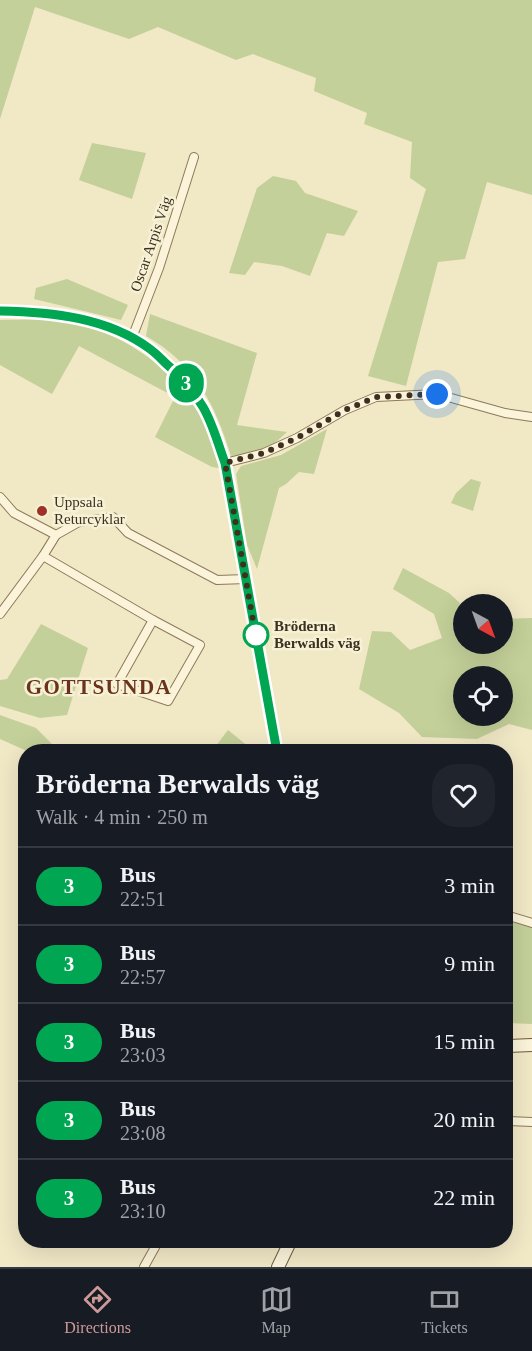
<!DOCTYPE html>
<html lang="en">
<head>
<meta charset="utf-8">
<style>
	body { margin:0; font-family:"Times New Roman",serif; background:#20242c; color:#f1f3f6; height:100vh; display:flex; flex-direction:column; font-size:22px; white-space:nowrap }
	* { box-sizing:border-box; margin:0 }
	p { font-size:20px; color:#9ea1a6 }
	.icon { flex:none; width:33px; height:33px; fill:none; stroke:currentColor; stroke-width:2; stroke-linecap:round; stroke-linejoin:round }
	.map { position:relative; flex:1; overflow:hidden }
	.side { position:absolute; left:18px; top:744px; width:495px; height:504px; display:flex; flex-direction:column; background:#171b24; border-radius:24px; box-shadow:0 6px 24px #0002 }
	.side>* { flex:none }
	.badge { padding:0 12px; border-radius:20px; font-size:21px; line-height:39px }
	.needle { width:39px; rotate:139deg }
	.buttons { position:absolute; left:453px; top:594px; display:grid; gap:12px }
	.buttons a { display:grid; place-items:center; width:60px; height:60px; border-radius:50%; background:#171b24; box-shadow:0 6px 24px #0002; font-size:30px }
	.you { position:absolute; width:30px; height:30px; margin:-15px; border:4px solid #fff; border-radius:50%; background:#1a73e8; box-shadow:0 0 0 9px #1a73e833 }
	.map>.badge { position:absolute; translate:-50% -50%; box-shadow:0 0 0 3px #fff }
	.round { display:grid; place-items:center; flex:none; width:63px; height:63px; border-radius:24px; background:#20242c }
	.summary { display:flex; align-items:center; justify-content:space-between; height:102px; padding:0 18px }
	h1 { font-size:28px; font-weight:700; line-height:45px }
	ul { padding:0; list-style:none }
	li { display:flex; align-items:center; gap:18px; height:78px; padding:0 18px; border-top:2px solid #363941 }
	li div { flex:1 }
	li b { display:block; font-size:22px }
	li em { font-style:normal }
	li .badge { min-width:66px; font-weight:700; text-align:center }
	.tab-bar { display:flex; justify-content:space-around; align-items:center; height:84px; border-top:2px solid #363941; background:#171b24; font-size:16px; color:#9ea1a6 }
	.tab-bar a { display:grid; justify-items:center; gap:3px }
	.tab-bar .on { color:#cc9b99 }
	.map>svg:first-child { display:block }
	.green { fill:#c4d099; fill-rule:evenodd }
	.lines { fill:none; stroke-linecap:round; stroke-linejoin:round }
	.street-casing { stroke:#8d7a5a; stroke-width:10 }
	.secondary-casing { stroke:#6f5b3d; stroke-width:14 }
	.street { stroke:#fbf4da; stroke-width:8 }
	.secondary { stroke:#fbf4da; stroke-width:12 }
	.line-casing { stroke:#fff; stroke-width:14 }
	.line { stroke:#00a651; stroke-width:9 }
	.walk { stroke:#3d301f; stroke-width:6; stroke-dasharray:0 10.8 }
	.poi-dot { fill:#9f3027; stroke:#f7f1d6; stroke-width:2 }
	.stop-dot { fill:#fff; stroke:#00a651; stroke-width:3 }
	.labels { text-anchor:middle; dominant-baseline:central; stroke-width:5; stroke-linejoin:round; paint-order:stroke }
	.street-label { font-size:15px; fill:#3d301f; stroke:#f7f1d6 }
	.poi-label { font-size:15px; fill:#3d301f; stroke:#f7f1d6; text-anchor:start }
	.stop-label { font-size:15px; font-weight:bold; fill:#3d301f; stroke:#f7f1d6; text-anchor:start }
	.district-label { font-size:21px; font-weight:bold; letter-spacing:1.5px; fill:#6b331c; stroke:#f7f1d6 }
</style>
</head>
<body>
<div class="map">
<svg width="532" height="1267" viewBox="0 0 532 1267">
	<rect width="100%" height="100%" fill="#f1e8c6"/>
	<g class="green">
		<path d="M0,0h532v195l-45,-13 -22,77 -27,3 -32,124 -38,-10 58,-187 -16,-11 2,-36 -48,-18 3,-11 -53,-22 2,-13 -63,-24 -17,6 -78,-33 -29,12 -94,-32 -35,112z"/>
		<path d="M92,143l54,10 -14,46 -53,-19z"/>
		<path d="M273,176l23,5 9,12 53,18 -14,25 -17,-3 -17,43 -28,-10 -28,-4 -9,13 -16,-2 28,-85z"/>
		<path d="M67,279l61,26 -7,15 -87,-21 2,-11z"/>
		<path d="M150,314l107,39 -20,72 50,7 -23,21 -33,3c-16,-52 -36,-92 -85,-120z"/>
		<path d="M0,320c21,0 43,-2 65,2 53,7 106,44 133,90 10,17 15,37 21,56l-7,-1 -57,-30 20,-40 -96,-51 -27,48 -52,-29z"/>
		<path d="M327,429l-13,45 -15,-2 -13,12 -7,4 -22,81 -10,-24 -11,-71 5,-8 40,-11z"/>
		<path d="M471,479l10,3 -8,29 -22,-8 5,-10z"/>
		<path d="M403,568l46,25 14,13 1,38h38l1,-25 29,-1v112l-23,-6 -32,15 -55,-2 -23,-24 -40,-24 13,-58 19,1 19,18 32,-12 -8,-24 -41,-25zM464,676h38v40h-38z"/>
		<path d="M41,624l47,24 -21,67 -27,3 -40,-12v-26l7,-1z"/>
		<path d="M0,715l36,13 22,22 5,1h-36l-27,-12z"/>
		<path d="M228,730l26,21h-42z"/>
		<path d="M506,917l26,7v100l-26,-1z"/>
	</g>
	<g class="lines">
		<defs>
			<g id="street">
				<path d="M0,311c51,1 107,6 150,38 7,5 14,13 21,19 12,11 23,24 32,39 10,17 15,37 22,56l52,289"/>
				<path d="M132,338l27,-70 35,-111"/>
				<path d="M225,463l39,-10 33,-15 48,-28 31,-13 61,-3 68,19 27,4"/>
				<path d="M0,497l14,16 42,22 -13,21 -43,58"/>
				<path d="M56,535l23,-13 34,-5 15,16 89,47 29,-1"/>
				<path d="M43,556l110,64"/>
				<path d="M153,620l47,25 -32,56 -51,-17z"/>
				<path d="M506,915l26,8"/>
				<path d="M506,1121l26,1"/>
				<path d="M144,1267l15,-27"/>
			</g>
			<g id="secondary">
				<path d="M506,1046l26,-1"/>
				<path d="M278,1267l13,-27"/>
			</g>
		</defs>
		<use href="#street" class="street-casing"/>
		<use href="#secondary" class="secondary-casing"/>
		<use href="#street" class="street"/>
		<use href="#secondary" class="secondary"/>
	</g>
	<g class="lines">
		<defs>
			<path id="line" d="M0,311c51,1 107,6 150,38 7,5 14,13 21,19 12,11 23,24 32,39 10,17 15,37 22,56l52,289"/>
		</defs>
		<use href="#line" class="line-casing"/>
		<use href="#line" class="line"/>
		<path class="walk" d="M256,635v2l-31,-174 39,-10 33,-15 48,-28 31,-13 61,-3"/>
	</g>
	<circle class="poi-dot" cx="42" cy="511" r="6"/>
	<circle class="stop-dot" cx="256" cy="635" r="12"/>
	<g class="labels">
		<g class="street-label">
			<text transform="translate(151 244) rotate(-71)">Oscar Arpis Väg</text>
		</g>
		<g class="poi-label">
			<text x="54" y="502">Uppsala<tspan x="54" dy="17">Returcyklar</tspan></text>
		</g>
		<g class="stop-label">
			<text x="274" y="626">Bröderna<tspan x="274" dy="17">Berwalds väg</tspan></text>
		</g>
		<g class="district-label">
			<text x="99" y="687">GOTTSUNDA</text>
		</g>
	</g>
</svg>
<div class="buttons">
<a><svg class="needle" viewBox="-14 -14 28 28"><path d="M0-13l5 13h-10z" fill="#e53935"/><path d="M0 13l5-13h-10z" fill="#9ea1a6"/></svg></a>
<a><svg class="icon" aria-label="locate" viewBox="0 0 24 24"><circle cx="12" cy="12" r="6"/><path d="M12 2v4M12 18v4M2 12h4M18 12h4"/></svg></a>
</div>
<div class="you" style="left:437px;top:394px"></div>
<b class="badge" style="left:186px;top:383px;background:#00a651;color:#fff">3</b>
<section class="side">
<div class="summary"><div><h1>Bröderna Berwalds väg</h1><p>Walk · 4 min · 250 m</p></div><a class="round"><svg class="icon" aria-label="heart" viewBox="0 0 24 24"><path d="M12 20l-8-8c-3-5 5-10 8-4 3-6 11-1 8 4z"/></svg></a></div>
<ul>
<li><span class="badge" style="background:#00a651;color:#fff">3</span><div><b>Bus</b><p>22:51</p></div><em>3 min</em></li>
<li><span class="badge" style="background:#00a651;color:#fff">3</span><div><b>Bus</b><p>22:57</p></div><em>9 min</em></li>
<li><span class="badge" style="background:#00a651;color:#fff">3</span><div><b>Bus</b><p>23:03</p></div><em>15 min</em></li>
<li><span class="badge" style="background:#00a651;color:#fff">3</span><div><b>Bus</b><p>23:08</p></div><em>20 min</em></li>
<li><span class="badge" style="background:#00a651;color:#fff">3</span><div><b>Bus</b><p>23:10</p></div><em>22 min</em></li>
</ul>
</section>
</div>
<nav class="tab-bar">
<a class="on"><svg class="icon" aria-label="directions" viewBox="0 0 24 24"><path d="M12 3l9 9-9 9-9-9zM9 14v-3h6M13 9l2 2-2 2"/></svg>Directions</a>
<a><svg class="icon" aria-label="map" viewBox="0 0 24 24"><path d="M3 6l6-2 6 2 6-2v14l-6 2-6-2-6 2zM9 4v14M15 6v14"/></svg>Map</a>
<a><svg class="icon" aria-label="tickets" viewBox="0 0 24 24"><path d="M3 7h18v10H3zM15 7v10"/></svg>Tickets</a>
</nav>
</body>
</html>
